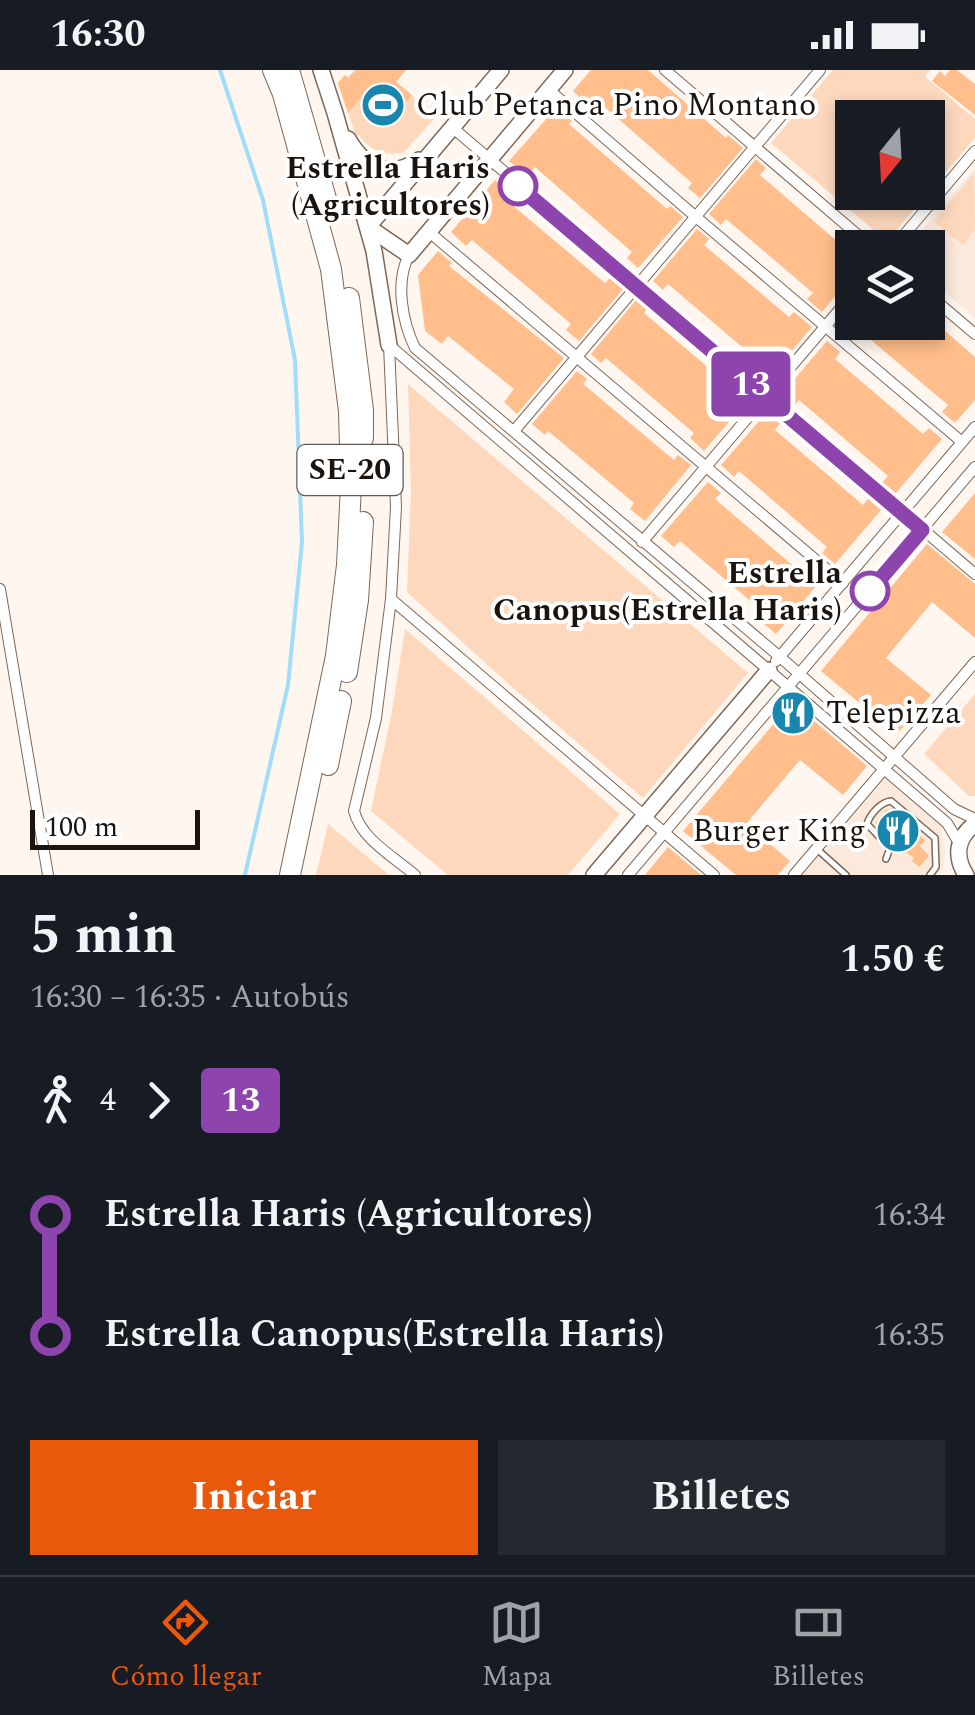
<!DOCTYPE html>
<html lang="es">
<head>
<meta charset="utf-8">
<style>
	body { margin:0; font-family:Spectral,serif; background:#242831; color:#f1f3f6; height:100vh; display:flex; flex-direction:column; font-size:38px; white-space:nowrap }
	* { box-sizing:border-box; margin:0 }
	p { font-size:32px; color:#9ea1a6 }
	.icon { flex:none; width:55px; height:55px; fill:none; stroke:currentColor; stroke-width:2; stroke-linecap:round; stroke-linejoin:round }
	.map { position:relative; height:805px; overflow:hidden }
	.panel { display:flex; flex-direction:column; background:#171b24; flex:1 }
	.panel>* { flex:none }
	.badge { padding:0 20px; border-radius:8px; font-size:35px; line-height:65px }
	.needle { width:65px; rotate:198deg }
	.fabs { position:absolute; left:835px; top:30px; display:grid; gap:20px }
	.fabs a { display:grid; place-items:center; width:110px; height:110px; border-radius:0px; background:#171b24; box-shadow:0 5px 15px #0003; font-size:50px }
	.scale { position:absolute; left:30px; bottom:25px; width:170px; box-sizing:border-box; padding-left:10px; border:5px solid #1b130d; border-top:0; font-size:28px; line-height:35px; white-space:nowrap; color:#1b130d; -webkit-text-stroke:8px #fff; paint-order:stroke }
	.map>.badge { position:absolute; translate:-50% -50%; box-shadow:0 0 0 5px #fff }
	.legs { display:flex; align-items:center; gap:15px; height:110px; padding:0 30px; font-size:32px }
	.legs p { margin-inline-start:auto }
	.summary { display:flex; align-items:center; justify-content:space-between; height:170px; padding:0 30px }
	h1 { font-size:55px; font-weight:700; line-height:75px }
	.action { display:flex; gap:20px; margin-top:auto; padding:20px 30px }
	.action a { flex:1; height:115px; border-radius:0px; background:#ea580c; color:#fff; font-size:40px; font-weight:700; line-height:115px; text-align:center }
	.action a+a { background:#242831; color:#f1f3f6 }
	ul { padding:0 30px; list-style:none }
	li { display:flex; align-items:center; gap:35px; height:120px; font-size:38px }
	li i { display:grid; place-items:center; width:15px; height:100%; margin:0 12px; background:currentColor }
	li i::after { content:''; width:25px; height:25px; margin:-12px; border:8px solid; border-radius:50%; background:#171b24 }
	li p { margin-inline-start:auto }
	li:first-child i { background:linear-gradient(#0000 50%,currentColor 0) }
	li:last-child i { background:linear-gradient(currentColor 50%,#0000 0) }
	.status { display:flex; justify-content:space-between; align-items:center; height:70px; padding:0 50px; background:#171b24; direction:ltr }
	.status svg { height:28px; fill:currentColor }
	.tabs { display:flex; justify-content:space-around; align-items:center; height:140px; border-top:2px solid #363941; background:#171b24; font-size:28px; color:#9ea1a6 }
	.tabs a { display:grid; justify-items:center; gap:5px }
	.tabs .active { color:#ea580c }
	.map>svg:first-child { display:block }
	.built { fill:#fbe9dc }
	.green { fill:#fdd8bd; fill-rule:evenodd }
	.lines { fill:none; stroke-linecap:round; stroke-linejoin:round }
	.stream { stroke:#9fddfa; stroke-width:4 }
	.building { fill:#ffbe8b }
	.lane-casing { stroke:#7b6859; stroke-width:8 }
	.street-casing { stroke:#7b6859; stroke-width:12 }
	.secondary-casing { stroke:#7b6859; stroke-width:18 }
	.highway-casing { stroke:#7b6859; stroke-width:22 }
	.lane { stroke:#fff; stroke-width:5 }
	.street { stroke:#fff; stroke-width:10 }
	.secondary { stroke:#fff; stroke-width:15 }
	.highway { stroke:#fff; stroke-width:20 }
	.line-1-casing { stroke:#fff; stroke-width:22 }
	.line-1 { stroke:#8e44ad; stroke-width:15 }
	.stop-1-dot { fill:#fff; stroke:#8e44ad; stroke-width:5 }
	.labels { text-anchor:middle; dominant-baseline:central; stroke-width:8; stroke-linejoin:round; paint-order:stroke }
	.shield { fill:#fff; stroke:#5f5a56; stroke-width:2.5 }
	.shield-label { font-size:30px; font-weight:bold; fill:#1b130d }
	.poi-label { font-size:32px; fill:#1b130d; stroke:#fff; text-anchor:start }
	.stop-label { font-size:32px; font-weight:bold; fill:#1b130d; stroke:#fff; text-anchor:end }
</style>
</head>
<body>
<div class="status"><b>16:30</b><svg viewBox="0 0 49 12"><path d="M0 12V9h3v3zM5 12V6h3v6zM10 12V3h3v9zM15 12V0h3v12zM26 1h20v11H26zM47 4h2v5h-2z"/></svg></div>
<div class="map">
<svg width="975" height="805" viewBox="0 0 975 805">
	<rect width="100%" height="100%" fill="#fff6ef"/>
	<g class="built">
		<path d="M975,98v150l-47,-41v-29h-21z"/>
		<path d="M884,699l63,54 -6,7 4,21 -1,15 -5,9h-145z"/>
	</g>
	<g class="green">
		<path d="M383,0l53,47 -33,36c-19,3 -33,-2 -44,-18l-3,1 -18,-53 7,-8 4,3z"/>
		<path d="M833,0h97l-5,7 50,42v19l-88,103 -116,-98zM852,48h76v74h-76z"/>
		<path d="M974,103l1,57 -12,15 -29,-23z"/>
		<path d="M408,314l340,289 -105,125 -131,-111 -105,-95 4,-101z"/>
		<path d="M405,559l215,185 -52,61h-120l-77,-64 21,-100z"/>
		<path d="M975,624v102h-6l-45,-42z"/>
		<path d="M328,754l61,51h-73z"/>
	</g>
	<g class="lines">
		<path class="stream" d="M220,0l43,130 32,160 7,182 -14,143 -43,190"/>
	</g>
	<g class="building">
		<path d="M355,0h51l-10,12 16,13 -19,22 -28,-24 -17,20 -10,-30 7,-8 3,3z"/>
		<path d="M591,0h57l78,68 2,-3 15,13 -43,50 -12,-10 4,-5 -100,-87 -6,7 -13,-12z"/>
		<path d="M950,0h7l18,14v31l-43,-34 8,-10 5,5z"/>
		<path d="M556,38l16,13 -3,3 98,85 3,-3 13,11 -45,51 -11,-10 5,-6 -97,-85 -8,9 -18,-15z"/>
		<path d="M756,89l10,9 -6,7 92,79v22l-30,36 -15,-13 6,-6 -87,-74 -5,6 -12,-11z"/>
		<path d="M495,110l15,13 -5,6 100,84 6,-6 13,11 -45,53 -13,-11 5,-6 -99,-84 -6,6 -15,-14z"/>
		<path d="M697,159l12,10 -5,6 85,72 5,-5 18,15 -47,56 -18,-15 8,-10 -87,-74 -5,6 -10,-9z"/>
		<path d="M438,181l14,12 -3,3 115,92 -47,56 -13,-12 10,-13 -66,-53 -6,8 -17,-13 -7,-56z"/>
		<path d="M637,229l11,9 -4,5 87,74 5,-5 16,13 -48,56 -14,-13 4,-5 -88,-75 -5,5 -10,-9z"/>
		<path d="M852,241v11h76v-6l47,41v43l-20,23 -13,-11 6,-7 -89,-75 -5,6 -15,-12z"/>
		<path d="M827,271l13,11 -5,7 88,75 6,-6 13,11 -47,55 -13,-11 6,-7 -89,-76 -6,7 -13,-11z"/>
		<path d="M577,301l10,8 -4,5 91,76 4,-5 13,10 -46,56 -15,-12 4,-6 -86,-72 -3,4 -13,-11z"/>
		<path d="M767,342l13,11 -5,7 88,75 5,-6 13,11 -46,54 -13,-11 5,-6 -88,-76 -5,6 -13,-12z"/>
		<path d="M708,412l13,11 -6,6 89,76 5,-7 13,11 -46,55 -13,-11 5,-7 -88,-75 -6,6 -13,-11z"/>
		<path d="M975,423v66l-33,-27z"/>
		<path d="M927,474l48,40v54l-43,-36 -46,56 45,37 -34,39 -76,-63z"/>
		<path d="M792,632l75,64 -24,29 -43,-35 -54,64 44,37 -12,14h-42l-53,-44z"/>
		<path d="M887,739l38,31 -5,6 9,10 -10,11 -7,-6 2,-3 -21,-15 -18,-20z"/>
		<path d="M668,777l33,28h-56z"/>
	</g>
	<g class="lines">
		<defs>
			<g id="lane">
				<path d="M818,780l28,25"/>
				<path d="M886,789l4,-11 -23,-24c3,-10 14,-22 24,-23l44,37 1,29 -6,8"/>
			</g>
			<g id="street">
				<path d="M665,0l208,178"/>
				<path d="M548,19l148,128 266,225"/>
				<path d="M453,58l522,446"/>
				<path d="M428,161l415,352"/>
				<path d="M893,178l82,-97"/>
				<path d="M409,185c-14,27 -7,66 6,93l365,309 174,152 21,10"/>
				<path d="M928,224l47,40"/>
				<path d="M389,275l558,478 12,20"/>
				<path d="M389,275l7,162 -5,92 -15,119 -22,93c7,28 40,46 61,64"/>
				<path d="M514,361l306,-361"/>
				<path d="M642,472l210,-247"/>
				<path d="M0,519l48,286"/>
				<path d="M391,529l323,276"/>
				<path d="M776,591l199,-234"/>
				<path d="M628,805l347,-408"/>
				<path d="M794,805l181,-213"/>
			</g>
			<g id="secondary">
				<path d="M321,0l14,43 39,138 15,94"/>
				<path d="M348,69c17,29 40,41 71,21"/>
				<path d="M368,157l41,28 156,-185"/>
				<path d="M368,157l133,-157"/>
				<path d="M594,805l175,-205"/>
				<path d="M966,805c-12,-19 -9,-38 9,-51"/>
			</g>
			<g id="highway">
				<path d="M273,0l10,24 48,175 18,142 2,75 -4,79 -11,91 -46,219"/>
				<path d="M289,0l38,132"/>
				<path d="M349,228l14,112v28"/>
				<path d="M347,602l11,-72 5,-78"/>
				<path d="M328,695l13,-64"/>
			</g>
		</defs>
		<use href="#lane" class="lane-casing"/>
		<use href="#street" class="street-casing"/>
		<use href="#secondary" class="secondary-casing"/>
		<use href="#highway" class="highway-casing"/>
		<use href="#lane" class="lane"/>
		<use href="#street" class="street"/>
		<use href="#secondary" class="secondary"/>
		<use href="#highway" class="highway"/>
	</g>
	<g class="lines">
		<defs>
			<path id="line-1" d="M518,116l404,344 -52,61"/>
		</defs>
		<use href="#line-1" class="line-1-casing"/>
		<use href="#line-1" class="line-1"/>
	</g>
	<defs>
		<symbol id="stadium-disc" viewBox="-11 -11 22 22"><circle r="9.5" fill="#1886ad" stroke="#fff"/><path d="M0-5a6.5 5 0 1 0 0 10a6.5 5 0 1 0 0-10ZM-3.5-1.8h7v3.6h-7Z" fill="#fff"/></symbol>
		<symbol id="restaurant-disc" viewBox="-11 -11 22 22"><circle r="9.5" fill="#1886ad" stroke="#fff"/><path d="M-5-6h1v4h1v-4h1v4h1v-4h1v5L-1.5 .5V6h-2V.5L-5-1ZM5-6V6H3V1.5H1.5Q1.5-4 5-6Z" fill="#fff"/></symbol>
	</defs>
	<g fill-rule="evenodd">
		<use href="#stadium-disc" x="358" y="10" width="50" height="50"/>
		<use href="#restaurant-disc" x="768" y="618" width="50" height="50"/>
		<use href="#restaurant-disc" x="873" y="736" width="50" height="50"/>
	</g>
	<g class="stop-1-dot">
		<circle cx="518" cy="116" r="18"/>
		<circle cx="870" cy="521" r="18"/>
	</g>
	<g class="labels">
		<rect class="shield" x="297.5" y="375" width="105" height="50" rx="8"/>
		<g class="shield-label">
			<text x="350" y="400">SE-20</text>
		</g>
		<g class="poi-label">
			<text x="416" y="35">Club Petanca Pino Montano</text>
			<text x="826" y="643">Telepizza</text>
			<text x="866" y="761" text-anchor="end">Burger King</text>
		</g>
		<g class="stop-label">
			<text x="490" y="98">Estrella Haris<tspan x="490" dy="37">(Agricultores)</tspan></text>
			<text x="842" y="503">Estrella<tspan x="842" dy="37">Canopus(Estrella Haris)</tspan></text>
		</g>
	</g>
</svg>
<div class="fabs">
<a><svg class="needle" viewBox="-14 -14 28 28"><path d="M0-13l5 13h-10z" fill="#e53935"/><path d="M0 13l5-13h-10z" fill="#9ea1a6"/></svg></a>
<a><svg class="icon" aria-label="layers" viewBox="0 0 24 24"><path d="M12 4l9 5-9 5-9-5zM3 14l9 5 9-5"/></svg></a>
</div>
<div class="scale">100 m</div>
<b class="badge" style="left:751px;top:314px;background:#8e44ad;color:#fff">13</b>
</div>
<section class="panel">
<div class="summary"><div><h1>5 min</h1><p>16:30 – 16:35 · Autobús</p></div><b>1.50 €</b></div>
<div class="legs"><svg class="icon" aria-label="walk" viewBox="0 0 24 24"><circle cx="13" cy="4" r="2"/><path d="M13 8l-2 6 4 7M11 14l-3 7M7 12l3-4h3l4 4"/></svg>4<svg class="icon" aria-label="forward" viewBox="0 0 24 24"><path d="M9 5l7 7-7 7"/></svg><b class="badge" style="background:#8e44ad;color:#fff">13</b></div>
<ul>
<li><i style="color:#8e44ad"></i><b>Estrella Haris (Agricultores)</b><p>16:34</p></li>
<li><i style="color:#8e44ad"></i><b>Estrella Canopus(Estrella Haris)</b><p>16:35</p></li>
</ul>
<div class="action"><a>Iniciar</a><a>Billetes</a></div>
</section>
<nav class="tabs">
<a class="active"><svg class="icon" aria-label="directions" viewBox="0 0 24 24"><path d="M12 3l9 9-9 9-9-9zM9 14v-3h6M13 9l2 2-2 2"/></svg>Cómo llegar</a>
<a><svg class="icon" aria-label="map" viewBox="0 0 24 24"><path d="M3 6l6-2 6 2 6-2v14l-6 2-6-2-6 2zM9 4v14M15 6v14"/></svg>Mapa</a>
<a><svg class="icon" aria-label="tickets" viewBox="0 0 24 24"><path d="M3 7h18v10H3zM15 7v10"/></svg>Billetes</a>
</nav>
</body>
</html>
